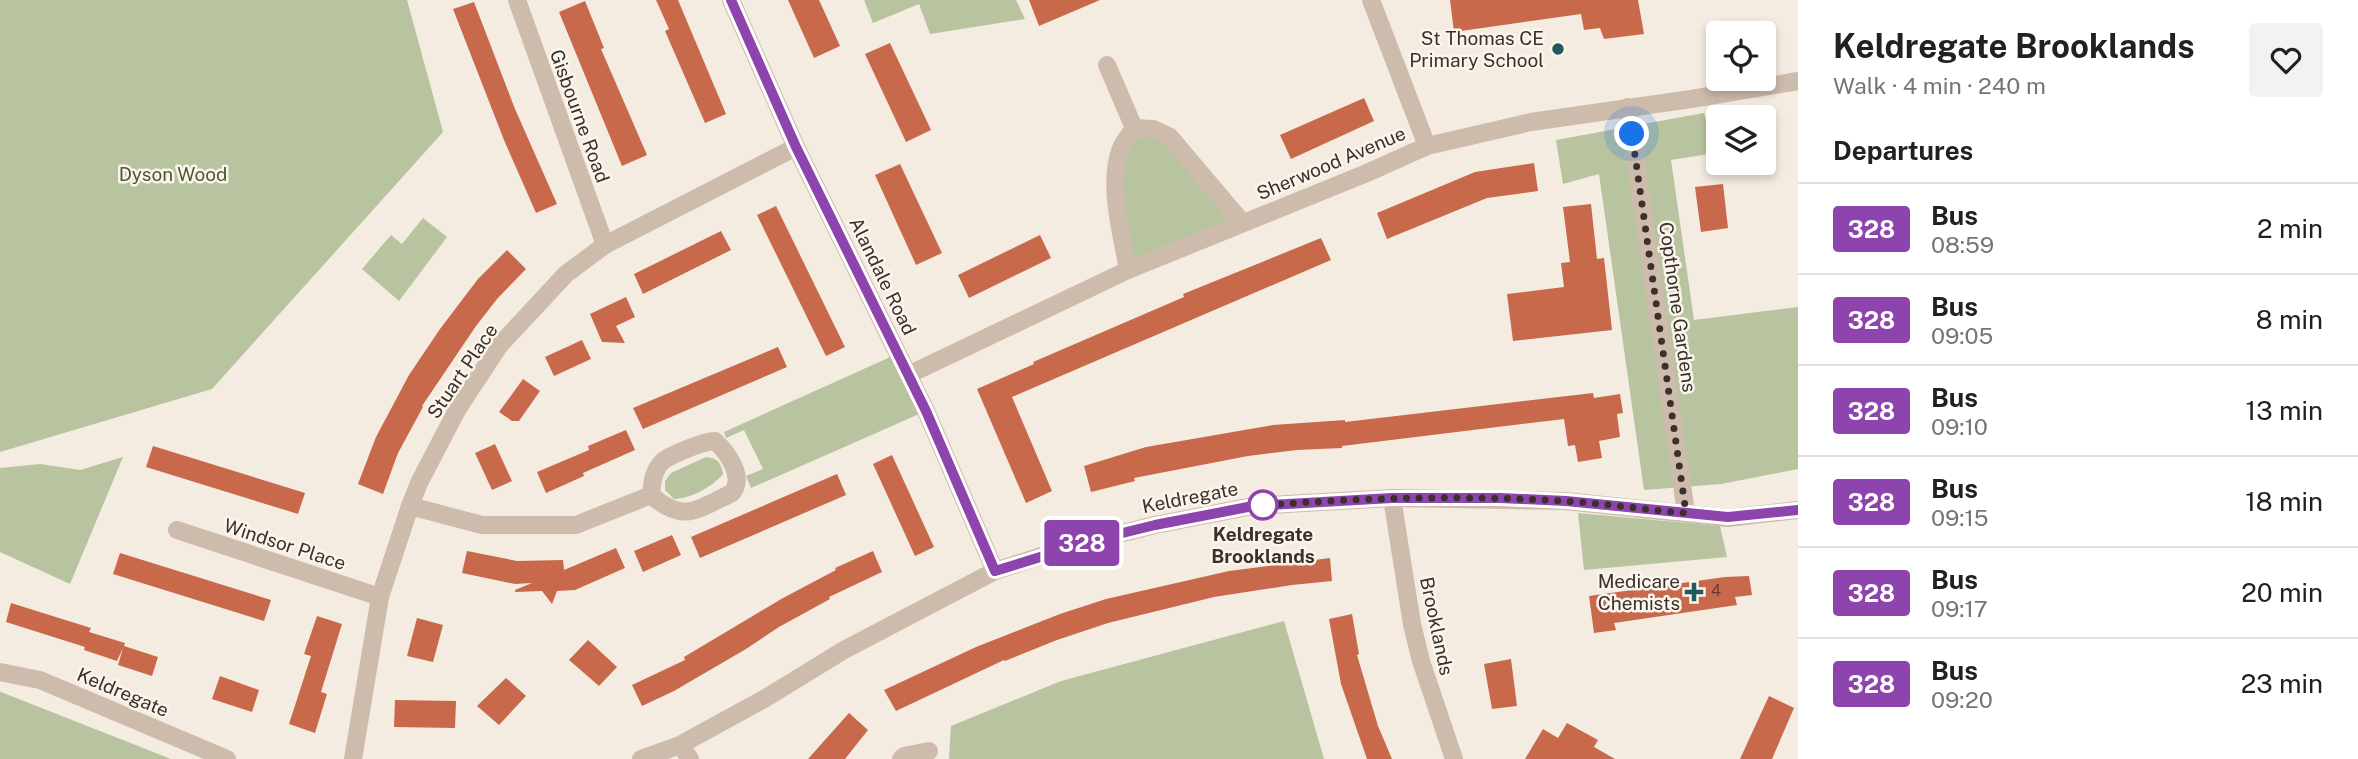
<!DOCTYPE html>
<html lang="en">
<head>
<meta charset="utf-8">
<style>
	body { margin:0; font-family:"Public Sans",sans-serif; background:#f2f2f2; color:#202124; height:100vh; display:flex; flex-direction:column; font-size:26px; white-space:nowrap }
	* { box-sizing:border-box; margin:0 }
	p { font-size:23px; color:#757577 }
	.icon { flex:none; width:38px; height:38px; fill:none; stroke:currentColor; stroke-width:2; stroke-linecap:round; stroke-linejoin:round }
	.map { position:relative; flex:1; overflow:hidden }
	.sheet { display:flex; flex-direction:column; background:#fff; width:560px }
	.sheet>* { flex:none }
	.badge { padding:0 14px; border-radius:5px; font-size:24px; line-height:46px }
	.tools { position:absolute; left:1706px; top:21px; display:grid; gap:14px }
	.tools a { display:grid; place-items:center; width:70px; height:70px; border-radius:7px; background:#fff; box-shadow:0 4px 10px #0003; font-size:35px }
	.you { position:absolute; width:35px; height:35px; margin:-18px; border:5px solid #fff; border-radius:50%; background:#1a73e8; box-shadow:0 0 0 10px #1a73e833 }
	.map>.badge { position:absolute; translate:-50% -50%; box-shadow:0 0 0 4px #fff }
	h2 { padding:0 35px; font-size:26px; line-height:63px }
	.round { display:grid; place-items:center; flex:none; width:74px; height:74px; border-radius:7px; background:#f2f2f2 }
	.head { display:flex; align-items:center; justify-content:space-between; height:119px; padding:0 35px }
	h1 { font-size:33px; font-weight:700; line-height:52px }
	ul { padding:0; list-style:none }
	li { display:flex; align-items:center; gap:21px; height:91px; padding:0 35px; border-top:2px solid #e0e0e0 }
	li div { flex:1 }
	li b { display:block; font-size:26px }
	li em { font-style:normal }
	li .badge { min-width:77px; font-weight:700; text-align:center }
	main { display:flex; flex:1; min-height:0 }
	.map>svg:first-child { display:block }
	.green { fill:#b8c4a0 }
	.building { fill:#c8694b }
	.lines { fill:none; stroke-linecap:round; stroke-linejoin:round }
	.minor { stroke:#cdbbac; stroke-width:18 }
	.line-casing { stroke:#fff; stroke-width:16 }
	.line { stroke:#8e44ad; stroke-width:10 }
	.walk { stroke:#3b302b; stroke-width:7; stroke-dasharray:0 12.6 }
	.poi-dot { fill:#1f5a5e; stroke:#fbf5ee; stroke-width:2.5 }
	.stop-dot { fill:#fff; stroke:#8e44ad; stroke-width:3.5 }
	.labels { text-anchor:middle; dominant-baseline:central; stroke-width:5; stroke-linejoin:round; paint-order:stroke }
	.number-label { font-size:16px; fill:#5e3e33 }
	.poi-label { font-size:19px; fill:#3b302b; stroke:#fbf5ee; text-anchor:end }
	.street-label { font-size:19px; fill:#3b302b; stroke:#fbf5ee }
	.park-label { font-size:19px; fill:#4a5a2e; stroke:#fbf5ee }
	.stop-label { font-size:19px; font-weight:bold; fill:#3b302b; stroke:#fbf5ee }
</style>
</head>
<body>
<main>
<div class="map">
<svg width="1798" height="759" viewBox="0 0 1798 759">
	<rect width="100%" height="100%" fill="#f4ebe1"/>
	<g class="green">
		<path d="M0,0h407l36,132 -231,257 -212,63z"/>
		<path d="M864,0h152l9,19 -95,15 -11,-30 -46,19z"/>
		<path d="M1704,113l11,40 -44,7 23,160 104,-13v162l-77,15 -77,6 -45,-316 -36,10 -7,-44z"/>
		<path d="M1134,128l19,1 89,93 -114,48 -12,-86z"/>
		<path d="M423,218l24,19 -48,64 -37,-32 29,-34 11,9z"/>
		<path d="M897,354l29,57 -175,77 -5,-12 17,-7 -19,-39 -18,8 -2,-6z"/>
		<path d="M123,457l-53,127 -70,-32v-84l40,-4 40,6z"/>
		<path d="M706,457c12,1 15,6 17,17 -11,13 -31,24 -49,25l-9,-9v-9l6,-8z"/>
		<path d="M1578,513l142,13 7,31 -143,13z"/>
		<path d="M1284,621l40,138h-375l2,-33 110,-45z"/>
		<path d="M0,692h1l170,67h-171z"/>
	</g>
	<g class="building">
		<path d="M656,0h22l48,114 -21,9 -40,-92 4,-2z"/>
		<path d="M788,0h31l21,46 -26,12z"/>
		<path d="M1029,0h71l-61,26z"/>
		<path d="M1450,0h188l6,34 -40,5 -4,-11 -16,2 -3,-16 -127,18z"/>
		<path d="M585,1l19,47 -3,1 46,106 -25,11 -63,-154z"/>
		<path d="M474,2l41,107 42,95 -21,9 -32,-73 -51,-131z"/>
		<path d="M890,43l41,87 -25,12 -41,-88z"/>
		<path d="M1364,98l10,23 -83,38 -11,-24z"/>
		<path d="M1534,163l4,28 -51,7 -100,41 -10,-26 98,-41z"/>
		<path d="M900,164l42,89 -26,12 -41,-90z"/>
		<path d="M1723,184l5,44 -27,4 -6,-45z"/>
		<path d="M1591,204l6,55 7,-1 8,72 -99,11 -6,-47 57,-7 -3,-24 9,-1 -7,-55z"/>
		<path d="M776,206l69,141 -19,9 -69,-141z"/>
		<path d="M721,231l10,19 -88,44 -9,-20z"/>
		<path d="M1040,235l11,23 -82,40 -11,-23z"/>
		<path d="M1321,238l10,22 -319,137 40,94 -26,12 -49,-114 57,-25 -1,-2 151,-65 -1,-3z"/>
		<path d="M507,250l19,19 -29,30 -21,27 -54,80 1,1 -25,46 -15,41 -25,-10 18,-47 33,-62 31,-46 38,-50z"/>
		<path d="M626,297l9,20 -19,9 9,17 -23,-1 -12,-28z"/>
		<path d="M582,340l9,19 -37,17 -9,-19z"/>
		<path d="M778,347l9,20 -144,62 -10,-21z"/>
		<path d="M523,379l17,12 -21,30h-7l-13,-9z"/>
		<path d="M1593,393l1,5 26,-4 3,19 -6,1 3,23 -21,4 3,17 -24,4 -3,-17 -7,1 -4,-27 -222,27v2l-45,2 -49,6 -114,22 1,3 -44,11 -7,-26 62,-19 127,-22 72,-5v2z"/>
		<path d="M626,430l9,20 -52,23 1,3 -38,17 -9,-21 52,-22 -1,-4z"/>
		<path d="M495,444l17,37 -20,9 -17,-37z"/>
		<path d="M153,446l152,47 -7,21 -152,-47z"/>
		<path d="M892,455l42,92 -19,9 -42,-92z"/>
		<path d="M837,474l9,21 -146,63 -9,-21z"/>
		<path d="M672,535l9,20 -38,17 -9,-21z"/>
		<path d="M616,548l9,20 -50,22 -18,1 -5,13 -10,-13 -27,1v-2l17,-7 -17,1 -53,-11 5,-22 50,10 46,-1 1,10z"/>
		<path d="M873,551l9,21 -53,25 1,2 -51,28 -33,22 -72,42 -32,15 -10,-21 53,-25 -1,-3 99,-59 53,-28 -1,-2z"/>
		<path d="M120,553l151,47 -7,21 -151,-47z"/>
		<path d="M1330,558l2,23 -40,4 -78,12 -106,26 -51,17 -52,21 -1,-1 -108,51 -12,-21 92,-43 84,-33 46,-15 123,-28z"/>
		<path d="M1749,576l3,19 -17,2 2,8 -123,18 2,7 -22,3 -5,-37 136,-19z"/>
		<path d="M11,603l80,25 -2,4 36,11 -1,3 34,11 -6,19 -34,-11 5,-17 -6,13 -33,-11 5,-17 -4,14 -79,-25z"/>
		<path d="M1352,614l7,40 -2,1 21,71 14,33h-25l-26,-75 -12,-65z"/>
		<path d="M317,616l25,8 -21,68 6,2 -12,39 -26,-9 22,-68 -7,-2z"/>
		<path d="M417,618l26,7 -10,37 -26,-6z"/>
		<path d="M588,640l29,27 -18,19 -30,-26z"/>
		<path d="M1511,659l6,47 -25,3 -8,-45z"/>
		<path d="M220,676l39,14 -7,22 -40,-13z"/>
		<path d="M506,678l20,18 -27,29 -22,-19z"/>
		<path d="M1769,696l25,12 -22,51h-32z"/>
		<path d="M395,700l61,1 -1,27 -61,-1z"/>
		<path d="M849,713l19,17 -23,29h-37z"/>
		<path d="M1567,723l31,17 -4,7 21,12h-90l18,-30 15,9z"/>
	</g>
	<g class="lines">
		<g class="minor">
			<path d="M517,0l88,245"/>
			<path d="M731,0l65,147 130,264 69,160"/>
			<path d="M1371,0l56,146"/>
			<path d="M1107,65l27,63"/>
			<path d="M1628,107l58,406"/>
			<path d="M1128,270c-6,-34 -20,-85 -8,-119 2,-8 9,-15 14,-23l19,1 17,8 72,85"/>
			<path d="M908,375l220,-105 239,-97 60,-27 104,-24 160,-23 107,-18"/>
			<path d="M1392,498l20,126 9,37 33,98"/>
			<path d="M410,506l72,19h94l75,-30c1,-11 2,-24 11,-33 7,-7 43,-21 53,-21 13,12 30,36 17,52 -34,16 -49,31 -81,2"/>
			<path d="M177,530l203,67"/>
			<path d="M0,672l40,8 187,79"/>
			<path d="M680,745l10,14"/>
			<path d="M353,759l27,-162 30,-91 9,-23 38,-73 42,-64 67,-72 39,-29 191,-98"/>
			<path d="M641,759l39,-14 84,-46 80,-49 151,-79 80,-26 80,-20 98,-19 139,-8 173,3 163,17 70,-8"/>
			<path d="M901,759l3,-3 25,-5"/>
		</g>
	</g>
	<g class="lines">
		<defs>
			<path id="line" d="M731,0l65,147 130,264 69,160 107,-33 53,-13 98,-19 139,-8h109l65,3 162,16 70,-7"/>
		</defs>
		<use href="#line" class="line-casing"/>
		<use href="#line" class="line"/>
		<path class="walk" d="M1263,505l-10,1c103,-8 207,-11 310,-5 41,2 82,9 123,12l-54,-379"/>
	</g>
	<g class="poi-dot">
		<circle cx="1558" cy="49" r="7"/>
		<path d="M1690.5 581.5h7v7h7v7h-7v7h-7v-7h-7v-7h7z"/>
	</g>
	<circle class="stop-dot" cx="1263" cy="505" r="14"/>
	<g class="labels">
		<g class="number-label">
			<text x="1716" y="590">4</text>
		</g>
		<g class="poi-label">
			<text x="1544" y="38">St Thomas CE<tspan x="1544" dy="22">Primary School</tspan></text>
			<text x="1680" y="581">Medicare<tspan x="1680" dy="22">Chemists</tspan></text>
		</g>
		<g class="street-label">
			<text transform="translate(580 116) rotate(70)">Gisbourne Road</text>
			<text transform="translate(1331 163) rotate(-23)">Sherwood Avenue</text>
			<text transform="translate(883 276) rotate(64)">Alandale Road</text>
			<text transform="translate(1678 307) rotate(82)">Copthorne Gardens</text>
			<text transform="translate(462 371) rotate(-56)">Stuart Place</text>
			<text transform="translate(1190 497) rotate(-11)">Keldregate</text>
			<text transform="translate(285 544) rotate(18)">Windsor Place</text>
			<text transform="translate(1437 626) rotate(78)">Brooklands</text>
			<text transform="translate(123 692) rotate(23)">Keldregate</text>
		</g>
		<g class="park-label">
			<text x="173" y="174">Dyson Wood</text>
		</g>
		<g class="stop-label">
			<text x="1263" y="534">Keldregate<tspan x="1263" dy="22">Brooklands</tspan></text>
		</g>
	</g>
</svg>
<div class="tools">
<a><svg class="icon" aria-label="locate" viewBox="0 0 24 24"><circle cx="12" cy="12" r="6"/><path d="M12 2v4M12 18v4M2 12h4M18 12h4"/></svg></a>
<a><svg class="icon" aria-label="layers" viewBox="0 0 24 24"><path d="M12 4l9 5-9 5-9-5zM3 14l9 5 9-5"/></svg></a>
</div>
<div class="you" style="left:1632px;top:134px"></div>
<b class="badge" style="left:1082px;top:543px;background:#8e44ad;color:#fff">328</b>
</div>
<section class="sheet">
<div class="head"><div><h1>Keldregate Brooklands</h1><p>Walk · 4 min · 240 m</p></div><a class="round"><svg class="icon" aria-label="heart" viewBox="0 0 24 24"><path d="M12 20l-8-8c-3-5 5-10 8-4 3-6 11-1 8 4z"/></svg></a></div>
<h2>Departures</h2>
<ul>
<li><span class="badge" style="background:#8e44ad;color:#fff">328</span><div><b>Bus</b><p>08:59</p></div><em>2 min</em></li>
<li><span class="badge" style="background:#8e44ad;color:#fff">328</span><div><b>Bus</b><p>09:05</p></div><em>8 min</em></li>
<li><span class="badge" style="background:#8e44ad;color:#fff">328</span><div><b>Bus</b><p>09:10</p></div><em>13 min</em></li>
<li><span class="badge" style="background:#8e44ad;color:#fff">328</span><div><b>Bus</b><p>09:15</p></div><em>18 min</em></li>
<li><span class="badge" style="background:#8e44ad;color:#fff">328</span><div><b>Bus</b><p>09:17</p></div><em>20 min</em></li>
<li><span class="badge" style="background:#8e44ad;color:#fff">328</span><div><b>Bus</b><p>09:20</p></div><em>23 min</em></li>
</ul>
</section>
</main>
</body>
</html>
